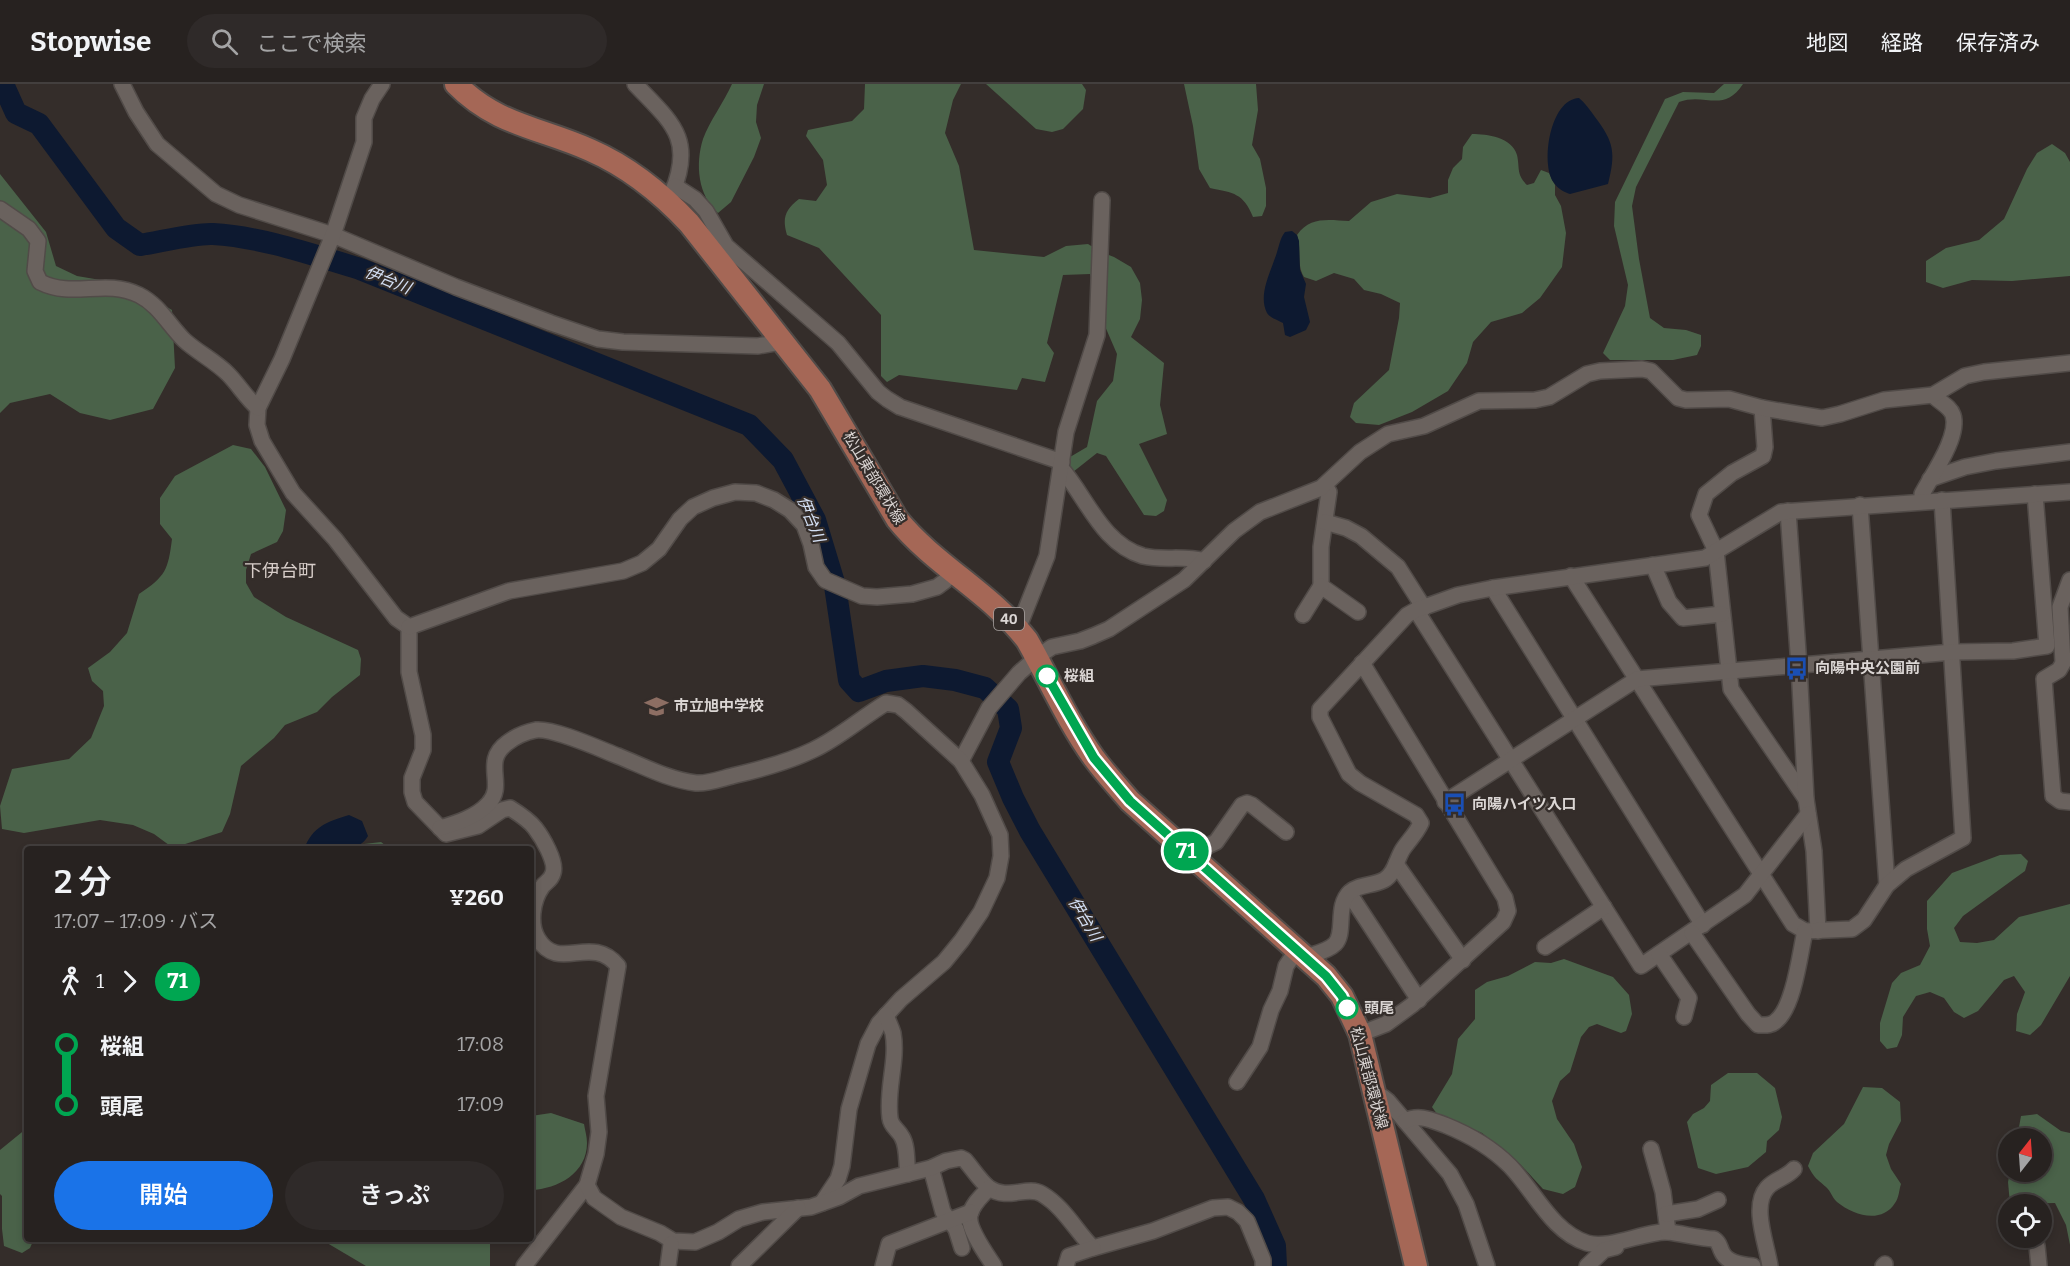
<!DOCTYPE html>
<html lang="ja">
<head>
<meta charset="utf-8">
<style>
	body { margin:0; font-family:Bitter,"Noto Sans JP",serif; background:#2f2a29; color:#f1f3f6; height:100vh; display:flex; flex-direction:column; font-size:22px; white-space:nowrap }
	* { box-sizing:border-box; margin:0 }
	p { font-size:20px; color:#a4a4a5 }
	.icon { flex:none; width:33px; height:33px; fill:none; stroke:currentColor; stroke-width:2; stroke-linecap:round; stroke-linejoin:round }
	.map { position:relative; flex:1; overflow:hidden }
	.side { position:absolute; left:24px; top:762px; width:510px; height:396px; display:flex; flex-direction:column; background:#272220; border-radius:6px; box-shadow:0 3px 9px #0003,0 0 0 2px #433f3e }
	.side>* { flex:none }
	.badge { padding:0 12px; border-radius:20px; font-size:21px; line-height:39px }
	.needle { width:39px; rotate:17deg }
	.buttons { position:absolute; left:1998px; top:1044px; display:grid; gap:12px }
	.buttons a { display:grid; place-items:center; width:54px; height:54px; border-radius:50%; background:#272220; box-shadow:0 3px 9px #0003,0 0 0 2px #433f3e; font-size:30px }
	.map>.badge { position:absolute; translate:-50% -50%; box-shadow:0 0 0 3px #fff }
	.legs { display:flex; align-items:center; gap:9px; height:66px; padding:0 30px; font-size:20px }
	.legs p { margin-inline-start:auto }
	.head { display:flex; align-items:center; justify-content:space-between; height:102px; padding:0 30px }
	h1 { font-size:33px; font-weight:600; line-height:45px }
	.button { display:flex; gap:12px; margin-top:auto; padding:12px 30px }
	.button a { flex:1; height:69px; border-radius:36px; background:#1a73e8; color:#fff; font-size:24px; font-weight:600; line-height:69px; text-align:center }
	.button a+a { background:#2f2a29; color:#f1f3f6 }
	ul { padding:0 30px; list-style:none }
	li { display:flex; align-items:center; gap:21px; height:60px; font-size:22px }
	li i { display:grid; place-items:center; width:9px; height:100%; margin:0 8px; background:currentColor }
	li i::after { content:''; width:15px; height:15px; margin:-8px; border:4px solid; border-radius:50%; background:#272220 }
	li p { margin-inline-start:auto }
	li:first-child i { background:linear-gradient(#0000 50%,currentColor 0) }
	li:last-child i { background:linear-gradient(currentColor 50%,#0000 0) }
	header { display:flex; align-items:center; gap:36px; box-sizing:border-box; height:84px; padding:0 30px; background:#272220; border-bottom:2px solid #433f3e }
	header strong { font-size:28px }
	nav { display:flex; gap:33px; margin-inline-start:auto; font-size:21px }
	.search { width:420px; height:54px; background:#2f2a29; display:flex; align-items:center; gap:15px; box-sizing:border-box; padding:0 21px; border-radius:33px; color:#a4a4a5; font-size:22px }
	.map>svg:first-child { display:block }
	.forest { fill:#4a6249 }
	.water { fill:#0d1930 }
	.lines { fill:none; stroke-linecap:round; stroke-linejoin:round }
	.river { stroke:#0d1930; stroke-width:22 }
	.street-casing { stroke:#514b48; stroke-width:18 }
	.primary-casing { stroke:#514b48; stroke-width:26 }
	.street { stroke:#6a625e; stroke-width:15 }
	.primary { stroke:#a56756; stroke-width:22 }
	.line-1-casing { stroke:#fff; stroke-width:14 }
	.line-1 { stroke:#00a651; stroke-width:9 }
	.stop-1-dot { fill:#fff; stroke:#00a651; stroke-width:3 }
	.labels { text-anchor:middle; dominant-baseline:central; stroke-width:4.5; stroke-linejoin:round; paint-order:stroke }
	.shield { fill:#342d2a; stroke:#a9a3a1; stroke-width:1.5 }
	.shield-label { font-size:14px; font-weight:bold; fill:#dbd6d4 }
	.street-label { font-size:15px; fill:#dbd6d4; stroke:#342d2a }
	.poi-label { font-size:15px; font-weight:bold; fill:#dbd6d4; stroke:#342d2a; text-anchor:start }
	.stop-label { font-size:15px; font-weight:bold; fill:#dbd6d4; stroke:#342d2a; text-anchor:start }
	.water-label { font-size:16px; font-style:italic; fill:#d4e0f5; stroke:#342d2a }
	.quarter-label { font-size:18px; fill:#d6ccc8; stroke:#342d2a }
</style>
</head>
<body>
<header>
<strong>Stopwise</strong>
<div class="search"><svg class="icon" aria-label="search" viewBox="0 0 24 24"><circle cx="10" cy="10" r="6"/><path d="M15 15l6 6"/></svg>ここで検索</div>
<nav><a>地図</a><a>経路</a><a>保存済み</a></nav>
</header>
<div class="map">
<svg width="2070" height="1182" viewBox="0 0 2070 1182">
	<rect width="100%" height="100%" fill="#342d2a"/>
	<g class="forest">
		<path d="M732,0h32l-7,21 -1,17 5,16 -7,19 -23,45 -13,11c-20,-17 -23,-49 -15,-74 6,-17 21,-37 29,-55z"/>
		<path d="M865,0h96l-8,16 -8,33 14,33 15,84 70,7 22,-11 22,-2 13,8 13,5 17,10 9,16 2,17 -2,19 -9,18 33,26 -4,42 7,29 -28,10 28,56 -3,11 -8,5 -12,-1 -38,-59 -9,-3 -24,19 -7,-5 4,-10 17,-10 10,-46 16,-20 4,-27 -19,-44 -8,-36 -27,1 -16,68 7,10 -9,29 -23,-4 -5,12 -118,-15 -12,7 -6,-6v-61l-62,-67 -32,-13c-5,-17 -2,-25 12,-36l17,2 11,-16 -4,-25 -17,-24 2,-6 44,-9 12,-12z"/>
		<path d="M986,0h96l4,6 -3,19 -20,20 -11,3 -16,-3z"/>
		<path d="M1184,0h72l2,26 -6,35 8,14 6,29v18l-4,10 -9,1c-10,-24 -19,-24 -43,-29l-11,-19 -6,-43z"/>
		<path d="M1724,0h19c-20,30 -38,8 -64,18l-43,85 -4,19 7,53 11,59 14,10 22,2 15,5v11l-4,9 -24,5h-63l-7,-7 22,-47 3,-21 -14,-59 1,-24 50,-103 18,-7 31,1z"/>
		<path d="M1472,50c15,0 40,3 45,21 3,13 -1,19 10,30l7,-2 7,-13 8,3 6,12v10l6,11 5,27 -4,34 -22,31 -18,15 -31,9 -18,20 -6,21 -19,28 -36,21 -33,13 -23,-2 -6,-6 4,-14 35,-33 10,-52 1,-15 -19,-9 -17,-4 -10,-11 -20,-6 -18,8 -12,-4c-8,-13 -2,-28 -7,-42 13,-19 32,-15 52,-14l22,-19 26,-8 33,4 18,-5v-13l5,-12 9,-9 1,-12z"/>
		<path d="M2052,60l13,9 5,9v114l-58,5 -40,-1 -29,8 -17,-6v-21l20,-13 33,-8 25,-21 23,-50 10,-16z"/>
		<path d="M0,90l46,58 10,34 21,10 53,9 42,25 3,58 -22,41 -43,11 -30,-7 -30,-19 -40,9 -10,10z"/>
		<path d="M233,361l18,4 14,18 21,43 -3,21 -6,11 -26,12 -5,16v13l8,14 32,20 72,33 3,9 -1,16 -28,22 -15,15 -32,13 -11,13 -33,28 -11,48 -8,18 -49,16 -19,-14 -21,-9 -33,-5 -76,13 -22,-4 -2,-23 12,-37 57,-10 22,-21 13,-32 -1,-15 -11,-10 -4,-13 22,-16 17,-19 12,-39c27,-18 29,-24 33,-55l-12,-15v-26l15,-22z"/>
		<path d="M381,758l9,7h-39l13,-5z"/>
		<path d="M2021,770l7,7 -3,10 -62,45 -9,12 6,14 17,1 17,-3 25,-23 51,-13v72l-29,49 -11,10 -14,-4 1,-17 8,-22 -11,-16 -10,4 -26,31 -14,7 -10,-6 -10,-14 -14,-6 -14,4 -13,21 -1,18 -5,12 -10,2 -7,-8v-18l12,-40 9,-10 19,-8 10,-19 -3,-17v-28l25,-28 48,-18z"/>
		<path d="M1564,875l49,18 16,18 3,19 -6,17 -5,2 -24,-9 -8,3 -8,10 -11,35 -10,9 -8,20 5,18 17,25 8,23 -7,20 -12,7 -20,-5 -23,-25 -38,-31 -45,-19 -5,-7 20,-33 6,-35 17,-20v-29l12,-8 21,-6 27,-14 16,1z"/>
		<path d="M1728,989h29l18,15 7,29 -3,13 -12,11 -1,11 -18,15 -32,7 -18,-6 -11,-46 6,-8 11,-6 6,-7 1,-16z"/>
		<path d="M1863,1003l19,1 18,14 1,19 -12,23 -3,11 5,14 10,15c-2,6 -2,14 -6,19 -13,21 -41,13 -58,-1 -5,-4 -6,-11 -11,-15 -10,-9 -11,-8 -18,-21l5,-13 31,-29z"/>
		<path d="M551,1029l33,11c1,6 3,13 3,19 0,30 -29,46 -56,47v-74z"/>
		<path d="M2037,1030l24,17 9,2v112l-4,-20 -11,-22 -45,1 -2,-22 2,-10h32v-34h-25l4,-22z"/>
		<path d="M27,1044v111h7l-4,9 -8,5 -18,-7 -2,-17v-33l-2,-2v-44z"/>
		<path d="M315,1155h175v27h-124l-44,-26z"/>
	</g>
	<g class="water">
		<path d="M1579,14c6,5 11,12 16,19 19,25 21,36 13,67l-38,10c-6,-2 -12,-5 -16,-11 -14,-19 -4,-84 25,-85z"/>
		<path d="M1292,147l5,4 2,6 1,29 6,14 -2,13 6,25 -4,8 -16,7 -5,-2 -2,-12c-5,-3 -13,-5 -16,-10 -9,-17 3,-40 8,-55 4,-10 4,-18 10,-26z"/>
		<path d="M349,731l13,6 6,15c-11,20 -44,13 -64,13 9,-23 23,-27 45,-34z"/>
	</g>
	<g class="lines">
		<path class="river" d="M3,0l13,29 23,11 77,104 24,17c20,-3 54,-12 73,-11 50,3 100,21 147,35l389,156 34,35 32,60 20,66 14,94 10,11 27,-10 37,-5 32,4 30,8 23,21 3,19 -13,34 15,36 17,33 224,368 21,47 1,20"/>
		<defs>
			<g id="street">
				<path d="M122,0l14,28 21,32 59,50 23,11 94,30 123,52 95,36 47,16 25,3 135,4 23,-4"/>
				<path d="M382,0l-10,15 -8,19v24l-31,93 -51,124 -24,49 -1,17 5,16 31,52 42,46 61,79 13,9"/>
				<path d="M635,0c36,38 60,54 37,109"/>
				<path d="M675,102l20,13 11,12 20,35 112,97 40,49 9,7 13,8 162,55"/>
				<path d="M0,125l29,20 9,12 -3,30 5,11c34,17 64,-4 99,13 20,10 29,29 45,45 13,12 31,21 44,34 11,11 18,24 30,34"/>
				<path d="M1762,324l3,39 -2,9 -31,17 -26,21 -7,21 17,36 15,138 75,110"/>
				<path d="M1061,384c26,30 41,76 82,88 20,5 41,-1 61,5"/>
				<path d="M1930,395l35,-12 31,-6 74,-9"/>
				<path d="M1325,401l4,7 -8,55v39l37,26"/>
				<path d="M1922,417v-7c10,-19 38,-58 31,-79 -3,-9 -14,-13 -20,-20"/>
				<path d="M1860,421l27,380"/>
				<path d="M1788,427l11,155 7,133 8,52 4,80"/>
				<path d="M1325,438l21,6 15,8 37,31 26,41"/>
				<path d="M1653,481l16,37 14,16 39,-4"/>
				<path d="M1571,492l222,348 12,7 47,-2 12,-9 23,-35 19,-16 57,-31 -21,-338"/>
				<path d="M2070,496l-10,27 3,56 -4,7 -15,9 9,117 7,5 10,1"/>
				<path d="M1493,504l210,337"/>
				<path d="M1416,526l225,356 104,-71 63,-81"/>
				<path d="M1303,531l18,-29"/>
				<path d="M409,543v45l14,63v15l-11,28v14l3,10 31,32 32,-8 24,-16 8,-2c8,5 19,12 25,20 7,9 22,34 18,45 -2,8 -8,9 -11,14 -10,14 -13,38 -4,52 21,34 53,-6 80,27l-22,130 3,36 -3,22 -9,31 -63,81"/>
				<path d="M409,543l100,-36 114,-20 19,-8 17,-14 21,-30 13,-12 20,-9 22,-6 21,1 18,7 16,10 14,15 7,19 5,23 9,13 37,16 15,1 35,-3 25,-7 8,-6 7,-9"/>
				<path d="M1018,545l29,-73 19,-124 31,-97 5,-135"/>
				<path d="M961,677l28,-53 30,-35 18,-16 15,-10 28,-6 13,-5 16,-7 32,-21 43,-28 50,-49 26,-19 61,-24 39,-36 28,-18 36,-8 55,-25 56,-1 14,-3 38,-23 13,-3 42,-2 9,2 27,27 8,2 43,-1 33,9 60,10 18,-4 44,-14 49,-5 32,-19 19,-4 86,-9"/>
				<path d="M1445,718l192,-123 316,-27 60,-1 34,-5 -12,-152"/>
				<path d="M440,744c17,-5 36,-11 48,-24 19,-19 -7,-42 19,-61 9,-7 19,-11 29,-13 18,-2 64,19 82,26 25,10 51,24 78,27 12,1 27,-5 40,-8 26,-6 52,-13 77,-25 26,-12 48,-32 73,-47l12,2 8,6 55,50 21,34 18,40 1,21 -4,22 -16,34 -19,28 -18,22 -43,37 -22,24 -11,21 -19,65 -7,57 -4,13 -16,24"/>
				<path d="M1192,771l7,-5 17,-8 26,-37 5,-2 5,2 34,27"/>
				<path d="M1396,780l67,96"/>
				<path d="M1349,809l70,107"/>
				<path d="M1692,849l56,81 10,11c7,0 13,1 18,-4 18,-14 24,-68 29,-90"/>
				<path d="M1545,863l59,-40"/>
				<path d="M1659,870l30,44 -5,19"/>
				<path d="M1306,873c8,-3 22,-6 29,-13 11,-11 0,-38 15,-52 9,-8 23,-6 34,-12 11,-6 12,-20 19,-31 6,-9 13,-15 18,-26l-5,-8 -56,-32 -11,-9 -29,-57v-8l87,-94 9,-5 42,-15 35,-7 212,-30 76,-46 289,-20"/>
				<path d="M886,931c2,6 5,12 7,18 5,28 -7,56 -3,85 1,9 8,11 12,19 6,10 4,26 6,37"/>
				<path d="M1360,950l26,-10 26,-19 91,-83 5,-11 -3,-13 -143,-235"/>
				<path d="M1237,998l23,-35 11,-37 9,-19 6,-25 11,-16"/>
				<path d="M1374,1010l9,3 5,4 62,73 16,30 21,62"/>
				<path d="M1405,1037c14,-7 26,-1 40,4 25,10 46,22 65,41 25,26 42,66 77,77 23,7 60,-13 82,-11 15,2 30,6 45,7 6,4 5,7 8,13 5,11 20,13 31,14"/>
				<path d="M1651,1065l12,43 5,40"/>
				<path d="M931,1084l12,44 13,17 6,19"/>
				<path d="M587,1101l7,13 27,19 39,16 13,8 22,1 23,-10 21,-13 24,-7 48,-5 28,-10 20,-11 72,-18 15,-7 15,-3 4,2c7,8 15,21 24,28 19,13 38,-3 53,6 22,13 34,37 51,54l60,-17 60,-23 15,-1 10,5 9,9 16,39v6"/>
				<path d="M989,1104c-7,8 -17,16 -19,27 -3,13 17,40 24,51"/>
				<path d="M1666,1130l32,-5 20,-9"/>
				<path d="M2037,1162l2,20"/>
				<path d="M668,1182l3,-22"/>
				<path d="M739,1182l59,-58"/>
				<path d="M883,1182l6,-22 82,-32"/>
				<path d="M1066,1182l3,-10 24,-8"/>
				<path d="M1587,1182l17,-16 12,-3"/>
				<path d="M1770,1182c-3,-21 -19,-60 -3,-78 8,-9 19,-10 27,-19"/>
				<path d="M1883,1182l2,-2"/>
			</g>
			<path id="primary" d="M456,0c40,41 85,44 134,66 39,17 70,42 99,73l131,166 77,130c37,46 94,74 130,121 22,39 41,82 67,118 11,15 24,29 36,43l196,175 16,20 18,38 56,232"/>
		</defs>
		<use href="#street" class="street-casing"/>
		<use href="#primary" class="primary-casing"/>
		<use href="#street" class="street"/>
		<use href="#primary" class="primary"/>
	</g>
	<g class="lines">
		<defs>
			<path id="line-1" d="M1047,592l47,82 36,43 196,175 16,20 5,12"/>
		</defs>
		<use href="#line-1" class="line-1-casing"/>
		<use href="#line-1" class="line-1"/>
	</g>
	<defs>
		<symbol id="bus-bare" viewBox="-9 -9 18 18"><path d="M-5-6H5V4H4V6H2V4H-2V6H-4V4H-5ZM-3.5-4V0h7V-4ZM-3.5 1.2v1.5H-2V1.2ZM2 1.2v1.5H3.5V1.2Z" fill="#1a4fb4" stroke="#342d2a" stroke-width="2.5" paint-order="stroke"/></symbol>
		<symbol id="school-bare" viewBox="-9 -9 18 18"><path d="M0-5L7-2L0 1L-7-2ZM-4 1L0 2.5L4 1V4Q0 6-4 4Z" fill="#8d6e63" stroke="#342d2a" stroke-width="2.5" paint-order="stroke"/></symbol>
	</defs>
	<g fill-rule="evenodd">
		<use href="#bus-bare" x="1780" y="568" width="33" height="33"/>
		<use href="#school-bare" x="640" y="606" width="33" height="33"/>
		<use href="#bus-bare" x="1438" y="704" width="33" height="33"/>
	</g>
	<g class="stop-1-dot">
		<circle cx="1047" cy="592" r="10"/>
		<circle cx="1347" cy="924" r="10"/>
	</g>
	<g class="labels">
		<rect class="shield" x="994" y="524" width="30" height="22" rx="4.5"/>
		<g class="shield-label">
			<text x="1009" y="535">40</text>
		</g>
		<g class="street-label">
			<text transform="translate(874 394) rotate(59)">松山東部環状線</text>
			<text transform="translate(1369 994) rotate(75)">松山東部環状線</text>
		</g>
		<g class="poi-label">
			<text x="1815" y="584">向陽中央公園前</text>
			<text x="674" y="622">市立旭中学校</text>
			<text x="1472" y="720">向陽ハイツ入口</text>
		</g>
		<g class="stop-label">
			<text x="1064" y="592">桜組</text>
			<text x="1364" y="924">頭尾</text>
		</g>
		<g class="water-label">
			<text transform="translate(388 196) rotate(22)">伊台川</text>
			<text transform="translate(811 435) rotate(68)">伊台川</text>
			<text transform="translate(1085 835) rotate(59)">伊台川</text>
		</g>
		<g class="quarter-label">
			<text x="280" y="487">下伊台町</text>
		</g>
	</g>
</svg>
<div class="buttons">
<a><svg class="needle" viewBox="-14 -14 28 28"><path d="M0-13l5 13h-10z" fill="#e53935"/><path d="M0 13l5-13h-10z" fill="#a4a4a5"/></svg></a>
<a><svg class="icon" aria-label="locate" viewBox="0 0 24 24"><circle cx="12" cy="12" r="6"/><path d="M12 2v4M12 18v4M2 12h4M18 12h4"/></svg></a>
</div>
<b class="badge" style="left:1186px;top:767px;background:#00a651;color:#fff">71</b>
<section class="side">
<div class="head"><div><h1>2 分</h1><p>17:07 – 17:09 · バス</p></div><b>¥260</b></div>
<div class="legs"><svg class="icon" aria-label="walk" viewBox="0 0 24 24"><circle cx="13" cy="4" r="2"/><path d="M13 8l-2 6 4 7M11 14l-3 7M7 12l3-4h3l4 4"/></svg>1<svg class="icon" aria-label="forward" viewBox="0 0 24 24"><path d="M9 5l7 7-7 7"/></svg><b class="badge" style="background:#00a651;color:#fff">71</b></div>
<ul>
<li><i style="color:#00a651"></i><b>桜組</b><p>17:08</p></li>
<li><i style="color:#00a651"></i><b>頭尾</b><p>17:09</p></li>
</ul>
<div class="button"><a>開始</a><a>きっぷ</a></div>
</section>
</div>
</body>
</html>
